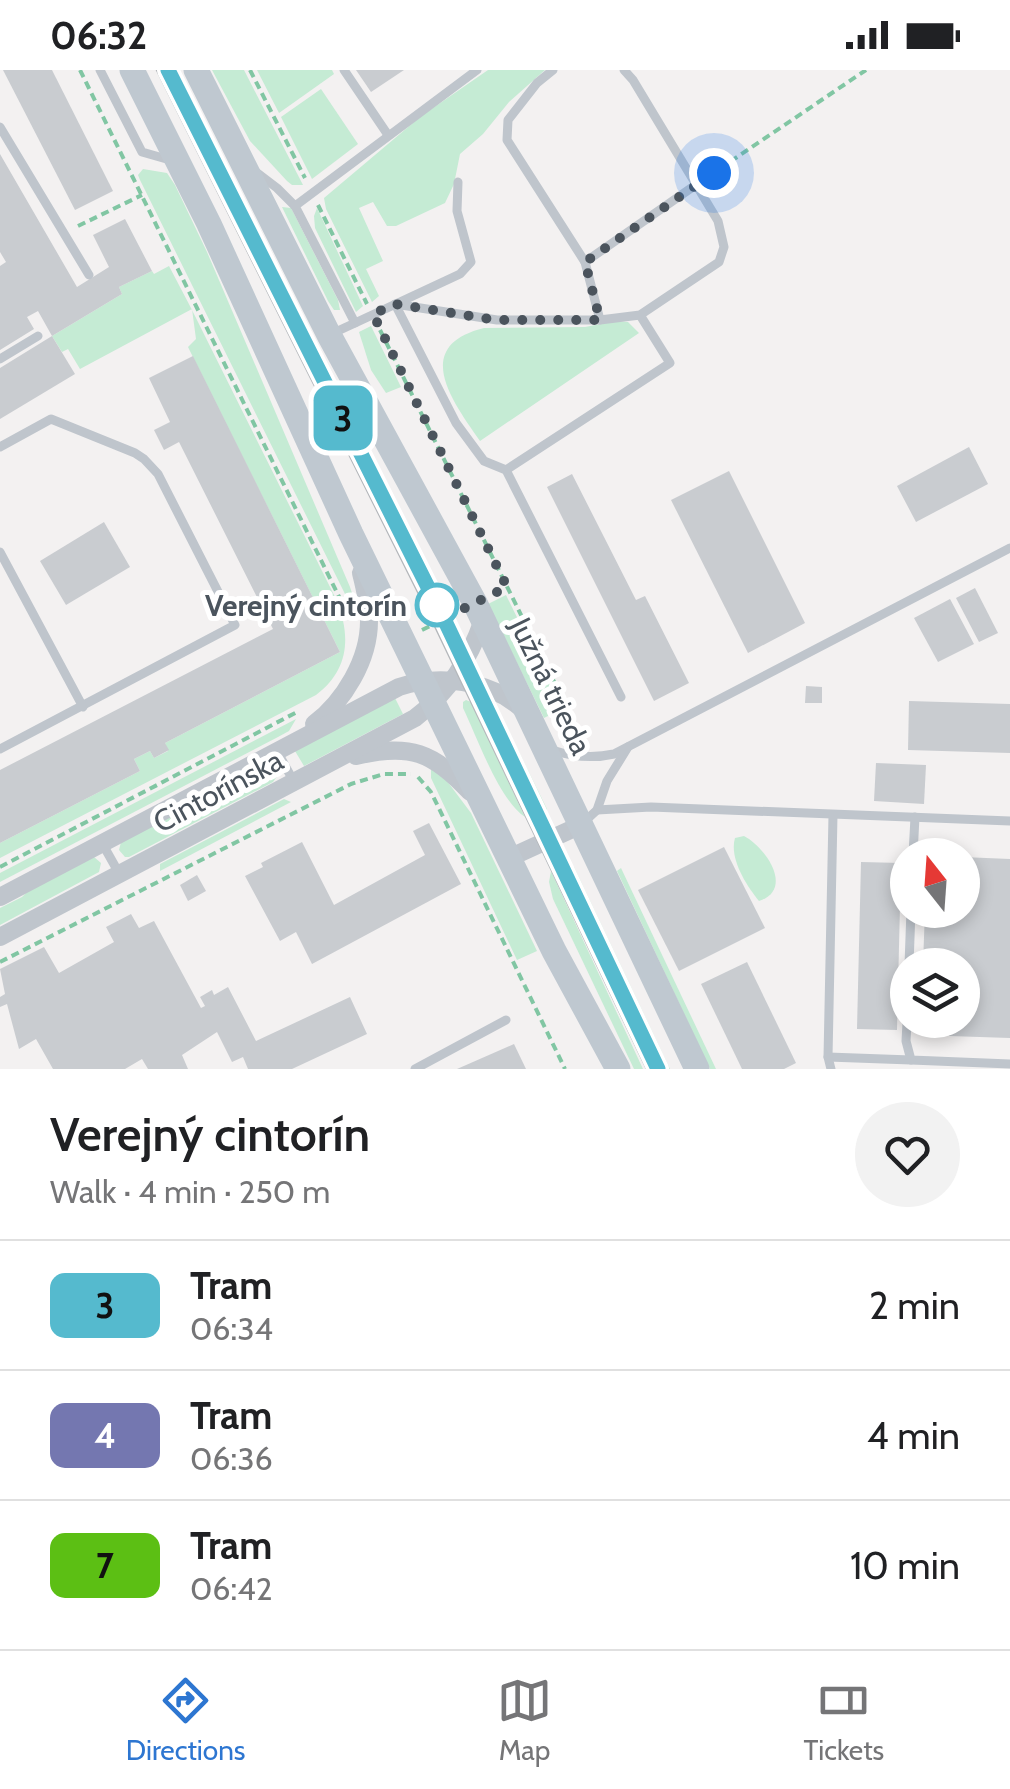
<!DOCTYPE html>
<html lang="en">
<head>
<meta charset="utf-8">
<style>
	body { margin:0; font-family:Cabin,sans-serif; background:#f2f2f2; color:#202124; height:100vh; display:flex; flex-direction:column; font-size:38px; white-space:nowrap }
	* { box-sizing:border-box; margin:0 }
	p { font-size:32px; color:#757577 }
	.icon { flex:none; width:55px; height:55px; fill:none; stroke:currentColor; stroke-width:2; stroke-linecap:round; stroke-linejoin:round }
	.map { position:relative; height:999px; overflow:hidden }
	.drawer { display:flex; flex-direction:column; background:#fff; flex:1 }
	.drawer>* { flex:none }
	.badge { padding:0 20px; border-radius:15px; font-size:35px; line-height:65px }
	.needle { width:65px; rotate:343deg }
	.tools { position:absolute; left:890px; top:768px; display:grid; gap:20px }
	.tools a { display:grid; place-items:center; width:90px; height:90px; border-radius:50%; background:#fff; box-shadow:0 5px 15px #0003; font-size:50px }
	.you { position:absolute; width:50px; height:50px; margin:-25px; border:8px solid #fff; border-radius:50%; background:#1a73e8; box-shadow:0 0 0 15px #1a73e833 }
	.map>.badge { position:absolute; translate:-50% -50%; box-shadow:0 0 0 5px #fff }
	.round { display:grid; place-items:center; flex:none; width:105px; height:105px; border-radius:52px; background:#f2f2f2 }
	.headline { display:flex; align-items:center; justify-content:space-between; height:170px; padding:0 50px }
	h1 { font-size:48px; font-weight:600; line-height:75px }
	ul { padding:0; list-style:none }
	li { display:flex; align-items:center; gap:30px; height:130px; padding:0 50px; border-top:2px solid #e0e0e0 }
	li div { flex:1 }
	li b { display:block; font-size:38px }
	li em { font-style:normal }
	li .badge { min-width:110px; font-weight:700; text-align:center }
	.status { display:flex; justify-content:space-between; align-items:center; height:70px; padding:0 50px; background:#fff; direction:ltr }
	.status svg { height:28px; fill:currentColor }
	.tab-bar { display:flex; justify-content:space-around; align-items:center; height:140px; border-top:2px solid #e0e0e0; background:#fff; font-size:28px; color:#757577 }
	.tab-bar a { display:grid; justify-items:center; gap:5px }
	.tab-bar .active { color:#2d76d1 }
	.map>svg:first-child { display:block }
	.green { fill:#c5ebd4 }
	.building { fill:#c9ccd0 }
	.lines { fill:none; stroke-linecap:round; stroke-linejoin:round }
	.path { stroke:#81c6a3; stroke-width:4; stroke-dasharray:8 5; stroke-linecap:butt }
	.lane { stroke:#bfc5cc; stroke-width:9 }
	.street { stroke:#bfc5cc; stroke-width:18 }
	.secondary { stroke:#bfc8d0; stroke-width:25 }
	.tram { stroke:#b4b7bb; stroke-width:2.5 }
	.line-casing { stroke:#fff; stroke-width:22 }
	.line { stroke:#55bace; stroke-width:15 }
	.walk { stroke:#4b545d; stroke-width:10; stroke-dasharray:0 18 }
	.stop-dot { fill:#fff; stroke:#55bace; stroke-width:5 }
	.labels { text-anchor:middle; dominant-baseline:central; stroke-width:10; stroke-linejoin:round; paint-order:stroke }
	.stop-label { font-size:30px; font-weight:bold; fill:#4b545d; stroke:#fff; text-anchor:end }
	.street-label { font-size:30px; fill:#4b545d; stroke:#fff }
</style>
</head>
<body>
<div class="status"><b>06:32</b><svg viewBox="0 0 49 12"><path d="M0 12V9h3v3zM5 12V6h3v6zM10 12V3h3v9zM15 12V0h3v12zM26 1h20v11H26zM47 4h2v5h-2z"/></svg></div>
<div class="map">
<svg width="1010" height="999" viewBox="0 0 1010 999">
	<rect width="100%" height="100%" fill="#f3f1f1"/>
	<g class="green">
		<path d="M212,0h32l59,115h-11l-5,-4 -37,-40z"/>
		<path d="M257,0h75l2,4 -55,39z"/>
		<path d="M488,0h57l-36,32 -26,32 -23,20 -6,30 -9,19 -49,23h-9l-14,-24 -14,6 24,53 -17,8 13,27 -7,6 -46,-93 -2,-11 96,-81z"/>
		<path d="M321,19l37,55 -46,35 -31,-62z"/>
		<path d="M143,99l24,4 8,12 32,67 143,335 9,27 -6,-3 -7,-15 -206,-416 -2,-5z"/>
		<path d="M282,137l9,1 47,92 2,10h-6l-6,-9z"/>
		<path d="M317,138l46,98 -7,6 -41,-84 -1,-12z"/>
		<path d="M169,196l22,42 146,293c14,36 12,69 -21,94l-316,163v-15l140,-72 -6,-12 16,-8 4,7 14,-7 -3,-8 175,-91 -152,-305 8,-8 -4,-30 -112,60 -12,-20 -6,3 -10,-16 70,-42 -3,-7 33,-16 2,3z"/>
		<path d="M617,251l11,1 11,11 -159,108c-28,-40 -69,-95 4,-113l101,-1z"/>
		<path d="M371,256l30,61 -15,6 -15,-23 -12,-38z"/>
		<path d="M506,525l56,114 -18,9 -56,-114z"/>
		<path d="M395,628l8,16 -99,52 -9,-15z"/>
		<path d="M489,629l7,6 51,104v6l-5,1 -2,-2 -52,-113z"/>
		<path d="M466,630l5,2 54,115c-26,-17 -48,-80 -62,-109v-6z"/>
		<path d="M296,649l-7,12 -11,6 -278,145v-9z"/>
		<path d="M269,695l5,1 4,9 -5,7 -144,75h-4l-6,-7 2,-8z"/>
		<path d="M431,698l16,13 24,32 66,138 -20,9 -86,-182z"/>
		<path d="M284,729l7,3 -131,69v-7z"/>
		<path d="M744,766c21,11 51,53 15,65 -13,-16 -30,-43 -24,-63z"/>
		<path d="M94,787l7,6 -2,9 -99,53v-17l22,-11 7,-7z"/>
		<path d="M564,791l10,6 96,202h-8z"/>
		<path d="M621,798l95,201h-6l-93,-198z"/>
		<path d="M551,801l92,198h-9l-81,-170 -4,-17z"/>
	</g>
	<g class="building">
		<path d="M3,0h49l61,121 -38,19z"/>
		<path d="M356,0h48l-33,22z"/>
		<path d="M0,84l77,133 32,-20 -16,-32 32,-16 27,52 -33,16 3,7 -70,42 -14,-25 -11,6 7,12 -34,21v-84l6,-4 -6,-10z"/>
		<path d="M52,266l23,38 -75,45v-51z"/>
		<path d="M193,286l147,296 -175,91 4,7 -15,8 -4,-7 -16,8 6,12 -140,72v-73l273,-141 -94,-187 -15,8 -10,-20 16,-8 -21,-44z"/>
		<path d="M969,377l19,37 -72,38 -19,-36z"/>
		<path d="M729,401l76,152 -57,30 -77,-153z"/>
		<path d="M572,404l64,126 9,-4 44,87 -35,18 -107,-214z"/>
		<path d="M104,452l26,45 -64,38 -26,-44z"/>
		<path d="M975,518l23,45 -19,9 -23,-44z"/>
		<path d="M950,529l24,45 -36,18 -24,-44z"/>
		<path d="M806,616l16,1v16h-17z"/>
		<path d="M909,631l101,3v49l-102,-3z"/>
		<path d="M876,693l50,2 -2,39 -50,-3z"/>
		<path d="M429,753l32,61 -149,80 -16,-32 -16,9 -35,-65 18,-9 -2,-4 41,-21 32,63 91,-50 -12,-24z"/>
		<path d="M724,777l41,81 -86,43 -41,-81z"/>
		<path d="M962,787l48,2v179l-61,-2 1,-8 -29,-1v-7h41v-55h-39l2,-55h37z"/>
		<path d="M861,792l40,1 -4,167 -40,-1z"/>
		<path d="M197,805l9,16 -18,10 -8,-16z"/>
		<path d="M131,844l8,14 15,-7 47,87 4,-2 -5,-9 12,-7 2,5 14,-8 28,54 94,-44 17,37 -75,35h-44l-5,-12 -11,5 -15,-30 -35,23 6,14h-40l-6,-10 -17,10h-72l-17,-30 -17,10 -12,-45 -7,3v-10l5,-3 -5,-25 44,-22 15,26 55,-31 -8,-15z"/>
		<path d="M747,892l49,101 -12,6h-42l-41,-85z"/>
		<path d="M514,974l12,25h-69z"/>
	</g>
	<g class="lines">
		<g class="path">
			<path d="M80,0l267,543"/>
			<path d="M250,0l55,108"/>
			<path d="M709,106l157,-106"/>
			<path d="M318,135l49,99"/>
			<path d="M78,156l64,-31"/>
			<path d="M380,260l199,402 -8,9"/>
			<path d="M422,560l32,-16"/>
			<path d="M418,707l13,15 134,277"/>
			<path d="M0,797l297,-155"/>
			<path d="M0,892l351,-178 33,-10h27"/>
		</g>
		<g class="lane">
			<path d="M100,0l42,82 28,8"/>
			<path d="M344,0l44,65"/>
			<path d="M553,0l-16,13 -29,37 -1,20 78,122 112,-78"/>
			<path d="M0,57l89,148"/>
			<path d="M256,102l21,16 18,18"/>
			<path d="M585,192l15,58"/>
			<path d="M355,253l105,-49 11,-12 -14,-51 1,-29"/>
			<path d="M329,265l26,-12 -60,-117 182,-136"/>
			<path d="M0,289l38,-23"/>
			<path d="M0,377l51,-28 84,34 9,6 14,15 77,151 -235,124"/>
			<path d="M506,400l164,-107 -30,-48"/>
			<path d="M0,482l83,155"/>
			<path d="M621,627l-115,-227 -22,-9 -28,-38 -61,-119 102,16h103l40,-5 79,-53 5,-15 -6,-26 -85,-141 -9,-10"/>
			<path d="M552,680c21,7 40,9 62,4l396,-206"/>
			<path d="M277,681l17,31"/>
			<path d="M597,740l54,-3 359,14"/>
			<path d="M583,753l14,-13 10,-29 21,-34"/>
			<path d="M102,773l18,32"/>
			<path d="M913,785l2,-38"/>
			<path d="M909,895l2,-55"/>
			<path d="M908,935l-2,36 5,19 99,4"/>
			<path d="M828,987l83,3"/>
			<path d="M415,999l91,-49"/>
			<path d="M831,999l-3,-12 5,-242"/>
		</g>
		<g class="street">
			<path d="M314,654c30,-23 55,-64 55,-103 0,-16 -4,-32 -8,-48"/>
			<path d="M356,686c54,-13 77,-4 114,36"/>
			<path d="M509,788l72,-33"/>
			<path d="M0,827l399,-210c40,-13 90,-7 122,21"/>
			<path d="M0,867l415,-219c34,-26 54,-58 68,-98"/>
		</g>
		<g class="secondary">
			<path d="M132,0l77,154 142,310 132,271 71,146 64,118"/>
			<path d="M196,0l133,265 146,268 222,466"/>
		</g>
		<path class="tram" d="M157,0l277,554 213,445"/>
	</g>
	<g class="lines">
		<defs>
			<path id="line" d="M168,0l276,549 214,450"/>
		</defs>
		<use href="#line" class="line-casing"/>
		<use href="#line" class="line"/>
		<path class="walk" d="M437,535l8,-1 6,11 56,-28 -134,-273 22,-10 101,16h104l-15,-58 129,-89"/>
	</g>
	<circle class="stop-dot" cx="437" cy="535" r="20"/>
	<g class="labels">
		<g class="stop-label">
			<text x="407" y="535">Verejný cintorín</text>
		</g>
		<g class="street-label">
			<text transform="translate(551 616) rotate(64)">Južná trieda</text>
			<text transform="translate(218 721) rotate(-28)">Cintorínska</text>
		</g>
	</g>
</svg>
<div class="tools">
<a><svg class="needle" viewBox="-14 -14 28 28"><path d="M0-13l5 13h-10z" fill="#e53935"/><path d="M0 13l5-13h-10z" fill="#757577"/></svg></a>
<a><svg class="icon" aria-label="layers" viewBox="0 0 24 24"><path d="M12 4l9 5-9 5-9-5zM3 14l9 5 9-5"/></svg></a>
</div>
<div class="you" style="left:714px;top:103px"></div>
<b class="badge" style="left:343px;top:348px;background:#55bace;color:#111">3</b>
</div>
<section class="drawer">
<div class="headline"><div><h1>Verejný cintorín</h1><p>Walk · 4 min · 250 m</p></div><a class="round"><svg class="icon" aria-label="heart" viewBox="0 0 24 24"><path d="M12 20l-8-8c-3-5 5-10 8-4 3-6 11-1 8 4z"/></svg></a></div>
<ul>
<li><span class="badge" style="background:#55bace;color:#111">3</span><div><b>Tram</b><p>06:34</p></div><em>2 min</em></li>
<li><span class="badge" style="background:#7477b0;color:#fff">4</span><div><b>Tram</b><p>06:36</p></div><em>4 min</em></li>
<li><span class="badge" style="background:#5cbf14;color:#111">7</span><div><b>Tram</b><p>06:42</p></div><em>10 min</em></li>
</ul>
</section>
<nav class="tab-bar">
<a class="active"><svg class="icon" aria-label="directions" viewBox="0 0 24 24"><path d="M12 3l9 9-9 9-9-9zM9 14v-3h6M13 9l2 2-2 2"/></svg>Directions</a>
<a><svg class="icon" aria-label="map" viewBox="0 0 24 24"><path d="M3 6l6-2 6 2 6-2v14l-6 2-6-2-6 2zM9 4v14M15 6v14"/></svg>Map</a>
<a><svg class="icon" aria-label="tickets" viewBox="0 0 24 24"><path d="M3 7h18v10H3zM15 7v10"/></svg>Tickets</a>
</nav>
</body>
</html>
